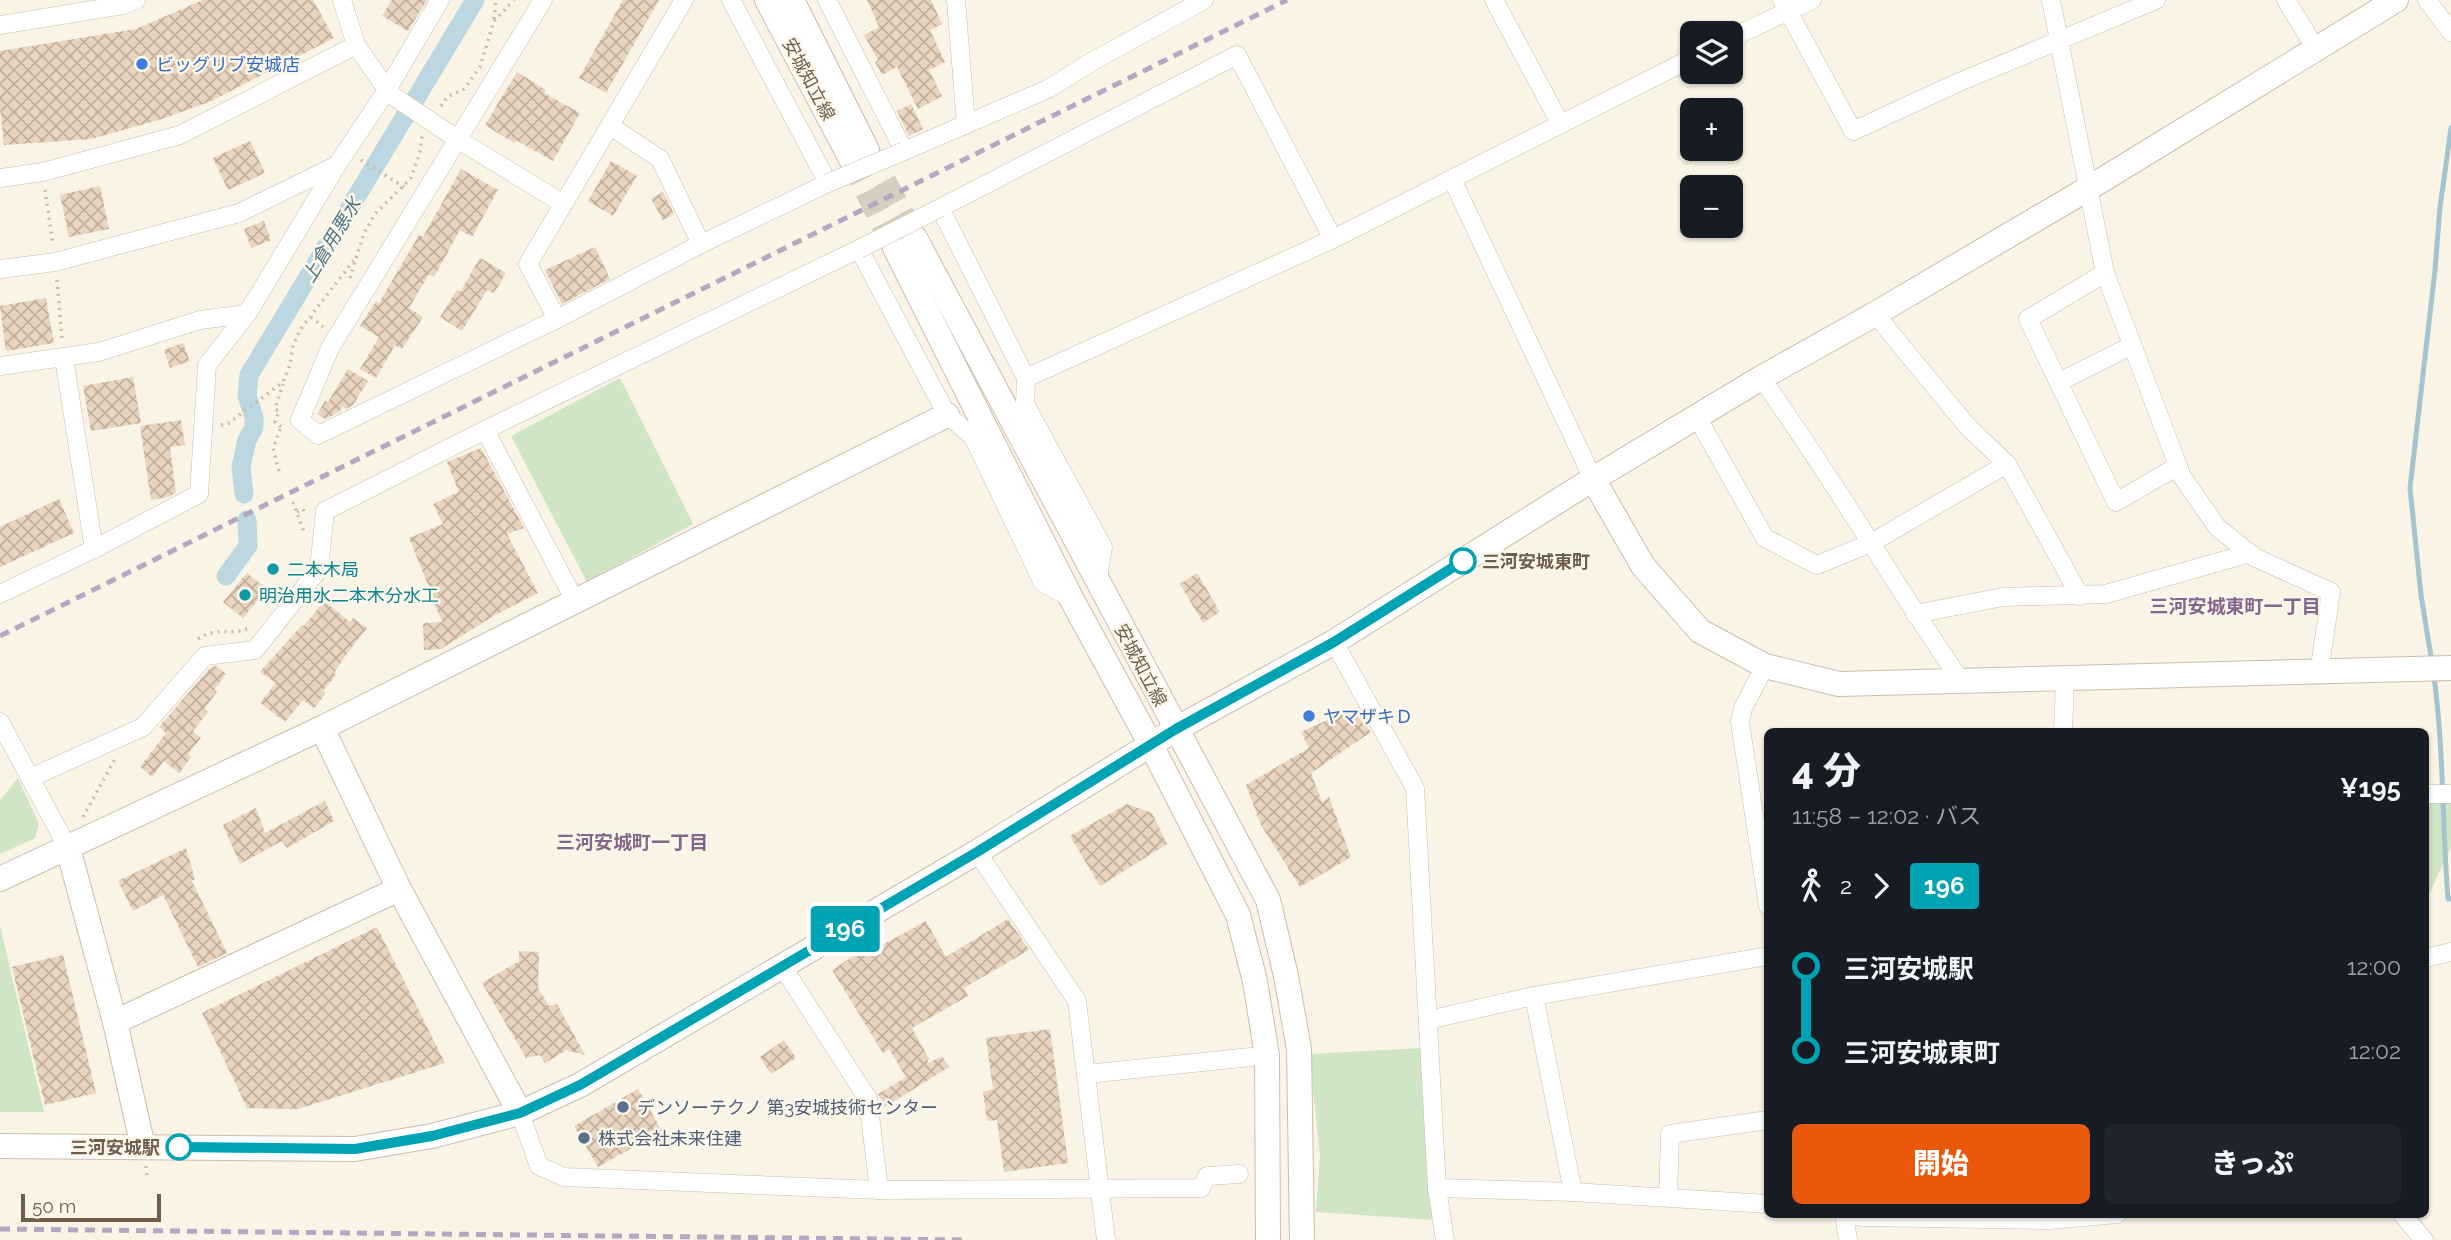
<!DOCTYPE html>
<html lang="ja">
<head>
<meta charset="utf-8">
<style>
	body { margin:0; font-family:Raleway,"Noto Sans JP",sans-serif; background:#20242c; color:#f1f3f6; height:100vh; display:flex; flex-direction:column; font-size:26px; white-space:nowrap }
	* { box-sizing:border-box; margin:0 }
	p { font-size:23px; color:#9ea1a6 }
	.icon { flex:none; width:38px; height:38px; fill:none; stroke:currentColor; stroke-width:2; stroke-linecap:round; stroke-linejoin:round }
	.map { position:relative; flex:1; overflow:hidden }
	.sheet { position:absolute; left:1764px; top:728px; width:665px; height:490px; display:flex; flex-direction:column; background:#171b24; border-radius:10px; box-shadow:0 2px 5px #0004 }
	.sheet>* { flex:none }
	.badge { padding:0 14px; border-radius:5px; font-size:24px; line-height:46px }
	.controls { position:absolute; left:1680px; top:21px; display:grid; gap:14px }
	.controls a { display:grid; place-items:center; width:63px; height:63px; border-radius:10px; background:#171b24; box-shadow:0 2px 5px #0004; font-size:35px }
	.scale { position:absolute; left:21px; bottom:18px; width:140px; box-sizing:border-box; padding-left:7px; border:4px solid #6f5d4e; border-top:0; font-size:19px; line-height:24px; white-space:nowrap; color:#6f5d4e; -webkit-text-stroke:5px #fcf7eb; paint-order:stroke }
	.map>.badge { position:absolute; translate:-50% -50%; box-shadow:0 0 0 4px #fff }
	.legs { display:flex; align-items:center; gap:10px; height:77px; padding:0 28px; font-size:23px }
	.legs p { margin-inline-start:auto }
	.headline { display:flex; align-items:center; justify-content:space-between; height:119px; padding:0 28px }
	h1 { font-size:38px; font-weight:800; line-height:52px }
	.cta { display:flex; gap:14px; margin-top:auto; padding:14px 28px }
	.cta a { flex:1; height:80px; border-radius:10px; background:#ea580c; color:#fff; font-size:28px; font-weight:800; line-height:80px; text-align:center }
	.cta a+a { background:#20242c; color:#f1f3f6 }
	ul { padding:0 28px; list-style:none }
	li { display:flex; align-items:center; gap:24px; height:84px; font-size:26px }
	li i { display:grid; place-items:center; width:10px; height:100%; margin:0 9px; background:currentColor }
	li i::after { content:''; width:18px; height:18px; margin:-9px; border:5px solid; border-radius:50%; background:#171b24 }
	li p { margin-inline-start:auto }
	li:first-child i { background:linear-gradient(#0000 50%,currentColor 0) }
	li:last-child i { background:linear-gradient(currentColor 50%,#0000 0) }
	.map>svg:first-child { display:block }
	.green { fill:#cfe5c6 }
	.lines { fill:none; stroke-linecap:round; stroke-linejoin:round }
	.stream { stroke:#a4c5d0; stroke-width:5 }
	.canal { stroke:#bdd7e0; stroke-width:19 }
	.building { fill:url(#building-cross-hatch) }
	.secondary-tunnel { stroke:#d6cec0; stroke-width:24; stroke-dasharray:24 12; stroke-linecap:butt }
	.street-casing { stroke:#c9bcad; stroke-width:19 }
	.secondary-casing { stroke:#ccbdac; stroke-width:26 }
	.path { stroke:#d0b9a4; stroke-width:3.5; stroke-dasharray:2 5; stroke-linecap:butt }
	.street { stroke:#fff; stroke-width:18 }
	.secondary { stroke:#fff; stroke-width:24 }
	.rail { stroke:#b7a6c1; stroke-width:5; stroke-dasharray:10 7; stroke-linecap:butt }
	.street-bridge-casing { stroke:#c9bcad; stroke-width:19; stroke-linecap:butt }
	.street-bridge { stroke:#fff; stroke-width:18 }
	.line-1-casing { stroke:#fff; stroke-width:16 }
	.line-1 { stroke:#00a3b4; stroke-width:10 }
	.shop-dot { fill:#3f7fe0; stroke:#fcf7eb; stroke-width:2.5 }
	.stop-1-dot { fill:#fff; stroke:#00a3b4; stroke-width:3.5 }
	.culture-dot { fill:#0f9aa8; stroke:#fcf7eb; stroke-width:2.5 }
	.service-dot { fill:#5c6f8a; stroke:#fcf7eb; stroke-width:2.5 }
	.labels { text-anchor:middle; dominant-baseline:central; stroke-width:5; stroke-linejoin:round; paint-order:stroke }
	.shop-label { font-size:18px; fill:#366cbe; stroke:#fcf7eb; text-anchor:start }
	.street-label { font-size:18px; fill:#6f5d4e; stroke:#fcf7eb }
	.stop-label { font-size:18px; font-weight:bold; fill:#6f5d4e; stroke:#fcf7eb; text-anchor:start }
	.culture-label { font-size:18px; fill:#0d838f; stroke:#fcf7eb; text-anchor:start }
	.service-label { font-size:18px; fill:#4e5e75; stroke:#fcf7eb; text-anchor:start }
	.water-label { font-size:19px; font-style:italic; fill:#4e7786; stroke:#fcf7eb }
	.neighbourhood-label { font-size:19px; font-weight:bold; fill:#82668b; stroke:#fcf7eb }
</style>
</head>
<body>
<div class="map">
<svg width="2451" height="1240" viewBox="0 0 2451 1240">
	<defs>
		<pattern id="building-cross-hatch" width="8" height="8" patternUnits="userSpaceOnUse" patternTransform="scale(1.75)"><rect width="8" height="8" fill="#e9d4bf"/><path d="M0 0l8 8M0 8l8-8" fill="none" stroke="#c1af9d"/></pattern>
	</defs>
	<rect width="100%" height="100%" fill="#f9f4e6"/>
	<g class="green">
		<path d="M620,378l73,146 -106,58 -76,-146z"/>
		<path d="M18,778l21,46 -4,14 -35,16v-54z"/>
		<path d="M2426,794h25v53l-25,54z"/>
		<path d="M0,926l44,186h-44z"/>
		<path d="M1422,1048l12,172 -118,-8 4,-57 -11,-101z"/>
	</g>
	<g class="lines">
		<g class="stream">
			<path d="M2432,663l-11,-68 -11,-107 25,-218 5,-63 11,-79"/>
			<path d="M2434,677c10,73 8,148 14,222h3"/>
		</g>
		<g class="canal">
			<path d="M244,494l-3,-27 6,-27 7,-12v-11l-7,-21 2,-21 226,-375"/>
			<path d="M226,576l22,-30 -1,-26"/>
		</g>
	</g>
	<g class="building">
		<path d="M203,0h110l21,38 -125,64 -47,17 -71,20 -87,6 -4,-37v-57l136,-22z"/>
		<path d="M392,0h35l-19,31 -26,-15z"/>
		<path d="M623,0h36l-53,93 -27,-15z"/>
		<path d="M867,0h64l11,24 -12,6 15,32 -16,8 13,26 -24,13 -21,-42 -15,8 -7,-13 3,-2 -14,-25 15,-8z"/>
		<path d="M517,72l29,18 -2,3 36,20 -27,48 -37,-21 -2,3 -29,-18z"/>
		<path d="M911,104l12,25 -14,7 -12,-25z"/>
		<path d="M250,141l15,32 -37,17 -15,-32z"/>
		<path d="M611,161l26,15 -24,40 -25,-15z"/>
		<path d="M461,169l37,21 -26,47 -12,-7 -26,47 -5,-3 -20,34 14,9 -21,32 -7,-4 -19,33 -16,-9 19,-32 -19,-11 16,-25 3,2 40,-68 4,2z"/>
		<path d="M100,186l9,43 -40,8 -9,-42z"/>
		<path d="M663,192l11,22 -11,6 -12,-21z"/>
		<path d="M264,221l7,19 -20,8 -7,-19z"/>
		<path d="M595,247l15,32 -48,25 -17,-34z"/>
		<path d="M480,258l26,15 -12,20 -7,-3 -25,41 -22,-14 17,-27 3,2z"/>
		<path d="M46,298l8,45 -48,8 -6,-45z"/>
		<path d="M183,343l7,18 -20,7 -6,-18z"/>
		<path d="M348,369l20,12 -15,24 -7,4 -3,-3 -4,6 -14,7 -8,-5 8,-13 3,1z"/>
		<path d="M133,377l8,46 -50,8 -8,-45z"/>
		<path d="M181,420l4,25 -15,2 6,46 -8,4 -17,3 -11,-74z"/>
		<path d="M481,448l43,80 -17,6 31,59 -43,22 -54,34 -17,1 -1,-27 20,-1 -17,-33 3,-2 -20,-49 34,-14 -10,-20 26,-12 -12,-30z"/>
		<path d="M59,499l15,34 -74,34v-40z"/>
		<path d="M247,573l20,16 -24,29 -20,-16z"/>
		<path d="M1197,573l23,39 -17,11 -23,-39z"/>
		<path d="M324,601l26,21 3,-4 14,10 -21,27 -12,18 2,2 -13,16 3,2 -12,15 -11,-8 -18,22 -25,-19 16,-20 -16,-11 42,-47 2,1z"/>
		<path d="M216,666l10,8 -12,16 3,2 -13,17 4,3 -15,19 8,7 -13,16 3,3 -12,16 -15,-12 -12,16 -12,-10 26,-34 -7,-6 52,-60z"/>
		<path d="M1351,709l20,23 -60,41 11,29 7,-5 22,60 -51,30 -39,-62 -15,-40 63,-37 -8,-16z"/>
		<path d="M325,801l9,20 -47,27 -5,-7 -42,23 -17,-39 33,-17 9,25z"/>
		<path d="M1127,804l25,9 15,31 -67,42 -30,-50z"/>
		<path d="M186,848l9,31 -3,2 35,72 -29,14 -35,-72 -30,16 -15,-30z"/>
		<path d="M1008,919l21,31 -65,38 4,8 -56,32 17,31 -2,1 2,3 13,-7 7,11 -64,40 -7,-13 28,-17 -17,-28 -6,4 -51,-83 31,-20 3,4 60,-33 20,36z"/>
		<path d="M377,927l68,136 -147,46 -51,-1 -45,-95z"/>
		<path d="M519,951l20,1 -1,36 11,18 8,-2 28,51 -18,-5 -22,13 -5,-8 -14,3 -44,-75 37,-22z"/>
		<path d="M63,955l33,138 -51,12 -33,-138z"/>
		<path d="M1050,1029l18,134 -64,9 -7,-52 -10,1 -4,-30 10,-1 -7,-52z"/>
		<path d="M784,1040l12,18 -25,16 -11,-17z"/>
		<path d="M638,1089l24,42 -64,36 -24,-41z"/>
	</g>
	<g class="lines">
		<g class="secondary-tunnel">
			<path d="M867,150l48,88"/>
			<path d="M851,159l44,89"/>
		</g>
		<defs>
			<g id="street">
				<path d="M342,0l14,45 34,49 67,45 105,64"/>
				<path d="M543,0l-213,348 -30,72 18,15 239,-116 144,-75 127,-61 -97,-183"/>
				<path d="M827,0l77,151 144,-62 45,-28 111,-61"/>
				<path d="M956,0l10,125"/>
				<path d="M1494,0l66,123"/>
				<path d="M1782,0l71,131 104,-48 199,-83"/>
				<path d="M2051,0l54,273 73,193 3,9 36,52 37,30 77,35 -12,81"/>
				<path d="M2286,0l30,49"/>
				<path d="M2427,0l24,32"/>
				<path d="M0,25l123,-20 13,-5"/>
				<path d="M1731,38l81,-38"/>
				<path d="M610,126l50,33 41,85"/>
				<path d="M0,178l43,-6 137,-37 176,-90"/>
				<path d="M1452,179l141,300"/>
				<path d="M0,269l55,-7 184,-49 98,-48"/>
				<path d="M2105,273l-77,46 88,183 62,-36"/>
				<path d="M1875,314l93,113 39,37 73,132"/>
				<path d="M557,319l-29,-55 156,-264"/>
				<path d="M64,358l30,191"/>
				<path d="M0,366l99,-14 101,-32 47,-6"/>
				<path d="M1026,378l307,-139 359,-181"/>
				<path d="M1761,378c71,98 131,203 200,303"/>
				<path d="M2059,382l72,-36"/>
				<path d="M1697,417l68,121 52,27 54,-22 136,-79"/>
				<path d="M485,430l90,171"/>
				<path d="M1097,584l6,-37 -78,-143 1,-26 -86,-170 297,-153 96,184"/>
				<path d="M0,594l94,-45 105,-55 8,-129 40,-51 90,-149 50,-75 53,-90"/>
				<path d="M1915,614l88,-17 103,-3 144,-41"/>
				<path d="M1334,642l81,146 22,400 8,52"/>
				<path d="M1765,666l-22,42 -3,14 28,184"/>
				<path d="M0,722l68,126"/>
				<path d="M2063,732l2,-53"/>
				<path d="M30,778l113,-51 62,-71 50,-6 64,-81 6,-58 160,-81 374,-181 88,166 26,22 70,146 28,15"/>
				<path d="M2426,794h25"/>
				<path d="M977,852l100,149 29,239"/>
				<path d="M2426,958l25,-6"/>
				<path d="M782,966l86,133 11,91"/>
				<path d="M1534,996l39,196"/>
				<path d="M1428,1020l106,-24 234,-40"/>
				<path d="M1087,1074l164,-17"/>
				<path d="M520,1113l19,53 25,11 315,13 322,-2 6,-12 32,-2"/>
				<path d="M1437,1188l136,4 195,12"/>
				<path d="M1668,1197l2,-63 98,-14"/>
				<path d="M1844,1214l4,26"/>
				<path d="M1845,1214l17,3 188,3 67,-6"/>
				<path d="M2402,1214l22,26"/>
			</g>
			<g id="secondary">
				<path d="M767,0l84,159"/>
				<path d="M792,0l75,150"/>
				<path d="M915,238l353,662 18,76 13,73 3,191"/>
				<path d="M895,248l176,350 80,147 87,170 17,66 12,75 1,184"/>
				<path d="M1593,479l50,87 57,65 65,35 74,18 612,-16"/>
				<path d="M322,728l77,161 121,224"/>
				<path d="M68,848l47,174 28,125"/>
				<path d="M0,879l322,-151 625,-313"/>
				<path d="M115,1022l284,-133"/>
				<path d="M0,1146l355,3 77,-13 88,-23 60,-28 397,-233 199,-123 158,-87 259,-163 168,-101 114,-64 214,-126 307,-188"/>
			</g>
		</defs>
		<use href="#street" class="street-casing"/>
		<use href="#secondary" class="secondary-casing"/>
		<g class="path">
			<path d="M494,19l2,-19"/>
			<path d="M441,106l6,-9 17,-8 16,-22 14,-46 20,-21"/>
			<path d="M361,160l43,27"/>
			<path d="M45,190l8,55"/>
			<path d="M350,278l14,-45 11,-19 36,-36 9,-26 2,-16"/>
			<path d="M57,280l5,59"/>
			<path d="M311,317l12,10"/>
			<path d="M221,425l8,-2 54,-41 7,-17 3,-19 7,-16 54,-70"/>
			<path d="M281,427l-6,-5 4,-11 -4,-2 8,-25"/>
			<path d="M279,471l-6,-23 9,-24"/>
			<path d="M293,502l11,30"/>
			<path d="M297,512l6,-3 3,7"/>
			<path d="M198,639c18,-13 31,-3 49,-10"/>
			<path d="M83,817l32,-58"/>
			<path d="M146,1166l1,10"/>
		</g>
		<use href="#street" class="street"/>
		<use href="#secondary" class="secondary"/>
		<g class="rail">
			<path d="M0,636l1287,-636"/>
			<path d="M0,1229l967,11"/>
		</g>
		<defs>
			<g id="street-bridge">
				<path d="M828,183l76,-32"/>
				<path d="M859,249l81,-41"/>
			</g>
		</defs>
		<use href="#street-bridge" class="street-bridge-casing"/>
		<use href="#street-bridge" class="street-bridge"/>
	</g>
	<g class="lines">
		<defs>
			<path id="line-1" d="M179,1147l176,2 77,-13 88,-23 60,-28 397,-233 199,-123 158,-87 129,-81"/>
		</defs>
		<use href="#line-1" class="line-1-casing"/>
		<use href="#line-1" class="line-1"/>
	</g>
	<g class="shop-dot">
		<circle cx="142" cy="64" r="7"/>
		<circle cx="1309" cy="716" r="7"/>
	</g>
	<g class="stop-1-dot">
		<circle cx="1463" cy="561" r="12"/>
		<circle cx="179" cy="1147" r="12"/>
	</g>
	<g class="culture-dot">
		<circle cx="273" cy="569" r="7"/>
		<circle cx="245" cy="595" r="7"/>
	</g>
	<g class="service-dot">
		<circle cx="623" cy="1107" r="7"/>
		<circle cx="584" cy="1138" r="7"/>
	</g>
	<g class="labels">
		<g class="shop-label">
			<text x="156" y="64">ビッグリブ安城店</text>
			<text x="1323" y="716">ヤマザキＤ</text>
		</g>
		<g class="street-label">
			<text transform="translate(809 79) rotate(62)">安城知立線</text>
			<text transform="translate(1141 665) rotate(62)">安城知立線</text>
		</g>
		<g class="stop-label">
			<text x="1482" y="561">三河安城東町</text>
			<text x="160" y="1147" text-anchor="end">三河安城駅</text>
		</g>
		<g class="culture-label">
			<text x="287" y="569">二本木局</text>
			<text x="259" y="595">明治用水二本木分水工</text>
		</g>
		<g class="service-label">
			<text x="637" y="1107">デンソーテクノ 第3安城技術センター</text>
			<text x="598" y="1138">株式会社未来住建</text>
		</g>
		<g class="water-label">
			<text transform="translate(331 240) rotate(-59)">上倉用悪水</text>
		</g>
		<g class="neighbourhood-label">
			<text x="2235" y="606">三河安城東町一丁目</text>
			<text x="632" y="842">三河安城町一丁目</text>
		</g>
	</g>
</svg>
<div class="controls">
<a><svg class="icon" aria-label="layers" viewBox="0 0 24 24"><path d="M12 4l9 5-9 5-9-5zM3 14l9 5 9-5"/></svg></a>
<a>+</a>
<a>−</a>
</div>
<div class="scale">50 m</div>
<b class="badge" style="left:845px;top:929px;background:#00a3b4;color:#fff">196</b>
<section class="sheet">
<div class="headline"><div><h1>4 分</h1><p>11:58 – 12:02 · バス</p></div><b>¥195</b></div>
<div class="legs"><svg class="icon" aria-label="walk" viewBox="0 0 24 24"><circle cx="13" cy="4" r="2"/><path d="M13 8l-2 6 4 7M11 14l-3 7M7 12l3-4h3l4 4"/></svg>2<svg class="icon" aria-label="forward" viewBox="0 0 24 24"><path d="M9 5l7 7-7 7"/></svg><b class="badge" style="background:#00a3b4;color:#fff">196</b></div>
<ul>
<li><i style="color:#00a3b4"></i><b>三河安城駅</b><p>12:00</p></li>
<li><i style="color:#00a3b4"></i><b>三河安城東町</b><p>12:02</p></li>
</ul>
<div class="cta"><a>開始</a><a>きっぷ</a></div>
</section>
</div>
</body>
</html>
